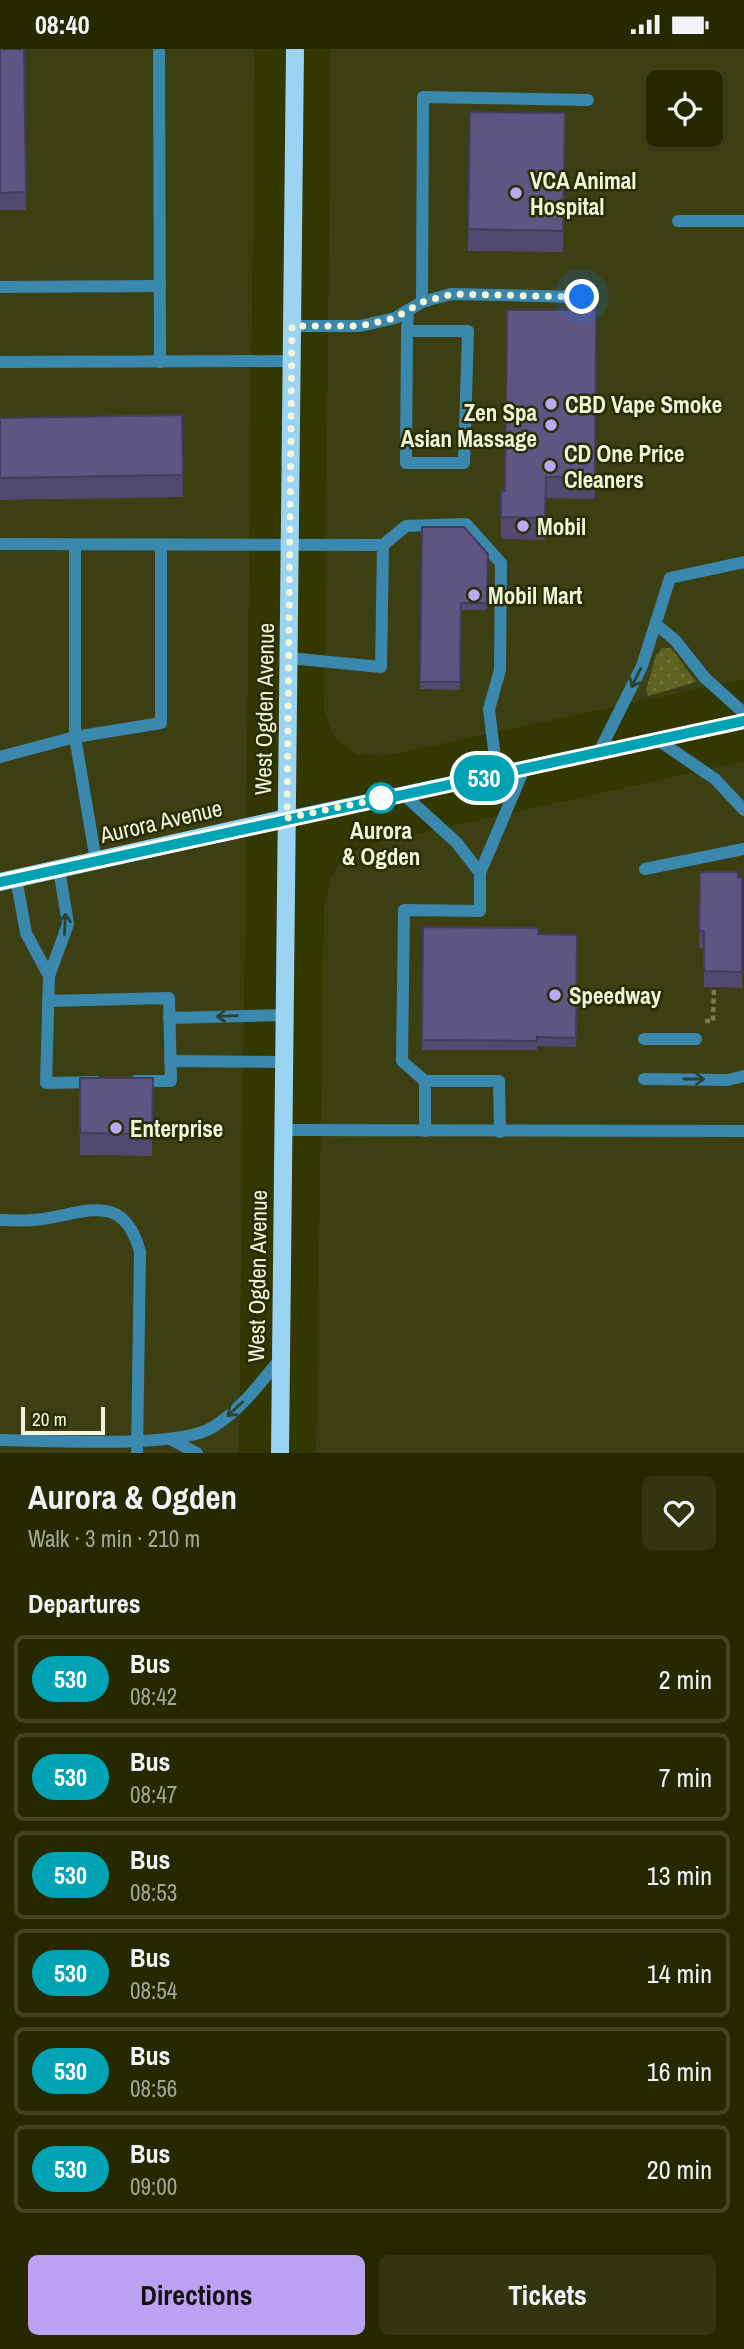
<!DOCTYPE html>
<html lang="en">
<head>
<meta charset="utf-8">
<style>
	body { margin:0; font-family:"Archivo Narrow",sans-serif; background:#32350f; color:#f1f3f6; height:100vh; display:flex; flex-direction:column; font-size:26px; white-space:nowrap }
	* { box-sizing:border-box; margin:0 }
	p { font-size:23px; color:#a4a699 }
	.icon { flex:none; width:38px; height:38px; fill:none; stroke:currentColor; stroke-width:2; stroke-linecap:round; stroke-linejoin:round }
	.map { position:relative; height:1404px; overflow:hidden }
	.sheet { display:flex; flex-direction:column; background:#262900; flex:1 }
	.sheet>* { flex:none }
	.badge { padding:0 14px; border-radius:23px; font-size:24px; line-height:46px }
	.fabs { position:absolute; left:646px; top:21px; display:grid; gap:14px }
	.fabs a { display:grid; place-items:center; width:77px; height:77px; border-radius:10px; background:#262900; box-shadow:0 2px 5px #0004,0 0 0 2px #424522; font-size:35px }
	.scale { position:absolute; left:21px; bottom:18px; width:84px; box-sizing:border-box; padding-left:7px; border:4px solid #f1f5d9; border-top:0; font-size:19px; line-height:24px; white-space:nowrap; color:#f1f5d9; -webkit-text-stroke:5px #292c04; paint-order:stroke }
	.you { position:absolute; width:35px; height:35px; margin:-18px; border:5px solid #fff; border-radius:50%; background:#1a73e8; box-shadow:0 0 0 10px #1a73e833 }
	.map>.badge { position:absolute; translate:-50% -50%; box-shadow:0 0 0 4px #fff }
	h2 { padding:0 28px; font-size:26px; line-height:63px }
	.round { display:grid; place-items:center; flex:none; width:74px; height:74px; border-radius:10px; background:#32350f }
	.head { display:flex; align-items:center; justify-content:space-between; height:119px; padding:0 28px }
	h1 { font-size:33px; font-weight:700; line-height:52px }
	.action { display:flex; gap:14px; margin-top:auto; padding:14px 28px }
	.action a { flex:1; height:80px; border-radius:10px; background:#bca0f2; color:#111; font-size:28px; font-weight:700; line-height:80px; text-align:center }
	.action a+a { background:#32350f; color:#f1f3f6 }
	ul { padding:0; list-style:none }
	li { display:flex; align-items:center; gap:21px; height:88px; margin:0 14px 10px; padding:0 14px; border:4px solid #424522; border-radius:10px }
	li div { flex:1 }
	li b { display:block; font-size:26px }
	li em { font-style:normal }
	li .badge { min-width:77px; font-weight:700; text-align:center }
	.status { display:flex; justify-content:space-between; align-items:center; height:49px; padding:0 35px; background:#262900; direction:ltr }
	.status svg { height:19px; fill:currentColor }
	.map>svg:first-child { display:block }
	.built { fill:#3c3f11; fill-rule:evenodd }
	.green { fill:url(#green-dots) }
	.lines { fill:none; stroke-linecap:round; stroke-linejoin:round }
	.path { stroke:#777b4d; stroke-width:4.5; stroke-dasharray:5 3.5; stroke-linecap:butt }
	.lane { stroke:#3b88af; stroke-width:12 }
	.secondary { stroke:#26b7f5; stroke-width:14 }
	.primary { stroke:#9bd3f2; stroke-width:18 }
	.wall { fill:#524971 }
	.building { fill:#5f5583; stroke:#423c5c; stroke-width:2 }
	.oneway { stroke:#2e432f }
	.line-casing { stroke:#fff; stroke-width:16 }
	.line { stroke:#00a3b4; stroke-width:10 }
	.walk { stroke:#f1f5d9; stroke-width:7; stroke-dasharray:0 12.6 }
	.poi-dot { fill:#baaaf6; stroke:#292c04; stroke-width:2.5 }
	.stop-dot { fill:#fff; stroke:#00a3b4; stroke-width:3.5 }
	.labels { text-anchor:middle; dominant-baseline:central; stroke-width:5; stroke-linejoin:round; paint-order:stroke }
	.poi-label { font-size:23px; font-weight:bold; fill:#f1f5d9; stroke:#292c04; text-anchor:start }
	.street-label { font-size:23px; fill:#f1f5d9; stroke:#292c04 }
	.stop-label { font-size:23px; font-weight:bold; fill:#f1f5d9; stroke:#292c04 }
</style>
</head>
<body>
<div class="status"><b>08:40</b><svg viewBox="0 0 49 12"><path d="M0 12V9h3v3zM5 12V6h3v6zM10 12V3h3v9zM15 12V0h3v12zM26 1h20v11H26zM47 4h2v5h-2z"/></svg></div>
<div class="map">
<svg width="744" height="1404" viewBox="0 0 744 1404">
	<defs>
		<pattern id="green-dots" width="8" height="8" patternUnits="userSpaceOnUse" patternTransform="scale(1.75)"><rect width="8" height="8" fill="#5d6220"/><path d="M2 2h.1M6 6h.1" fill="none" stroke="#757940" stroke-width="1.8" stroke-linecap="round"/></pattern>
	</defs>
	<rect width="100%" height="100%" fill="#333700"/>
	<g class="built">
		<path d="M0,0h255l-16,1404h-239z"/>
		<path d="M331,0h413v630l-359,77 -28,-2 -24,-18 -9,-27zM658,33h52v53h-52z"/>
		<path d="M744,712v692h-428l8,-548 8,-30 9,-13 22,-16z"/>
	</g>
	<path class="green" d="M662,599h9l25,34 -48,14 -2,-6 10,-35z"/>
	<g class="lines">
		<path class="path" d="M705,972h8l1,-33"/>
		<g class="lane">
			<path d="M159,0l1,313"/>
			<path d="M678,172h66"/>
			<path d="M0,238l160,-1"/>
			<path d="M422,253l1,-205 165,3"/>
			<path d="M292,277h68l35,-8 27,-16 29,-8 131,3"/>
			<path d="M407,282h61l-4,132h-58l1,-132 1,-21"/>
			<path d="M0,313l291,-1"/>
			<path d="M0,495l383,1 -2,122 -92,-9"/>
			<path d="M75,496v192l21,124"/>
			<path d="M383,496l23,-19 60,-2 35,39 -1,107 -11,39 8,66"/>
			<path d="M657,576l18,15 30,38 39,35"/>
			<path d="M658,691l57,39 29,31"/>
			<path d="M598,705l44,-88 28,-88 74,-16"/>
			<path d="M0,708l75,-20 86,-14v-177"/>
			<path d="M403,745l54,49 23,30"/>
			<path d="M59,820l9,55 -19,52 -3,107 51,-1"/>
			<path d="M645,820l99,-20"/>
			<path d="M16,829l10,55 23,43"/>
			<path d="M48,952l121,-3 2,83h-35"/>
			<path d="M169,969l115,-3"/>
			<path d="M644,990h52"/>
			<path d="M170,1012l114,1"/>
			<path d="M644,1030l84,1 16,-4"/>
			<path d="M425,1032h74l1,51"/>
			<path d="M283,1081l461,1"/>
			<path d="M425,1082v-50l-23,-20 2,-151 76,1v-38l44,-104"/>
			<path d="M0,1171c11,0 22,1 33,0 48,-4 90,-33 107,32l-3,201"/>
			<path d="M0,1391c46,0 180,9 213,-13 28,-17 47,-44 68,-69"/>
			<path d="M172,1391l25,13"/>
		</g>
		<path class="secondary" d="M287,769l457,-97"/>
		<g class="primary">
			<path d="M0,833l287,-64"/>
			<path d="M280,1404l15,-1404"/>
		</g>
	</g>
	<g class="wall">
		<path d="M0,0h24l2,161h-26z"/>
		<path d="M470,63l95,1 -2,139 -95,-1z"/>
		<path d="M596,261l-1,189 -49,-1 -1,42 -44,-1v-48h4z"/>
		<path d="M182,366l1,82 -183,3v-82z"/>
		<path d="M422,478l66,27 -1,56h-26l-1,80 -40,-1z"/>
		<path d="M700,823l42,6v110l-38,-1v-39h-5z"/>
		<path d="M423,878l115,7 39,1 -1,112 -39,-1v4h-115z"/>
		<path d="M80,1029h73l-1,78 -72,-1z"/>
	</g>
	<g class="building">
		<path d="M0,0h24l2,143 -26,1z"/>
		<path d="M470,63l95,1 -2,118 -95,-2z"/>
		<path d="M507,261h89l-1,167h-49l-1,41 -44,-1v-26h4z"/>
		<path d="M182,366l1,60 -183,3v-60z"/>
		<path d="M422,478h42l24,27 -1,49h-26l-1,79h-40z"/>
		<path d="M700,823h38v6h4v94l-38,-1v-40h-5z"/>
		<path d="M423,878l115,1v6l39,1 -1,103 -39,-1v4l-115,-1z"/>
		<path d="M80,1029h73l-1,56 -72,-1z"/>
	</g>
	<defs><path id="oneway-shaft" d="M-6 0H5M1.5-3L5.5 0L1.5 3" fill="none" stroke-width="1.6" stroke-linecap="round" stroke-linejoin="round" transform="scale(1.75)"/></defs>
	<g class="oneway">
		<use href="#oneway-shaft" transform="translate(636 629) rotate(116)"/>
		<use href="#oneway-shaft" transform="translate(65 875) rotate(-87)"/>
		<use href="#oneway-shaft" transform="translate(227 967) rotate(178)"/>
		<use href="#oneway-shaft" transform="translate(694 1030)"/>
		<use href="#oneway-shaft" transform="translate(235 1360) rotate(137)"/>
	</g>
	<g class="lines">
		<defs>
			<path id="line" d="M0,833l744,-161"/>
		</defs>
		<use href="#line" class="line-casing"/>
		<use href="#line" class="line"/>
		<path class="walk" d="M381,749h3l-97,20 5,-492h68l35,-8 27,-16 30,-8 130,3"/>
	</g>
	<g class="poi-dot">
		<circle cx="516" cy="144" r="7"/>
		<circle cx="551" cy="355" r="7"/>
		<circle cx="551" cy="376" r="7"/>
		<circle cx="550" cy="417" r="7"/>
		<circle cx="523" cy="477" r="7"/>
		<circle cx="474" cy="546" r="7"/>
		<circle cx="555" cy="946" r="7"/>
		<circle cx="116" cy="1079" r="7"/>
	</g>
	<circle class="stop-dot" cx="381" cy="749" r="14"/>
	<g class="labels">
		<g class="poi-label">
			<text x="530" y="131">VCA Animal<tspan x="530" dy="26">Hospital</tspan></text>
			<text x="565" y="355">CBD Vape Smoke</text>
			<text x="537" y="363" text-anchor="end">Zen Spa<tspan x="537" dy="26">Asian Massage</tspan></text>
			<text x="564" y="404">CD One Price<tspan x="564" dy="26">Cleaners</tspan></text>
			<text x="537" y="477">Mobil</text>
			<text x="488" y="546">Mobil Mart</text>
			<text x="569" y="946">Speedway</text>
			<text x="130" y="1079">Enterprise</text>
		</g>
		<g class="street-label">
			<text transform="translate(264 660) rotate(-89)">West Ogden Avenue</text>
			<text transform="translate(161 772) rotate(-13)">Aurora Avenue</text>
			<text transform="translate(257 1227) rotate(-89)">West Ogden Avenue</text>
		</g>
		<g class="stop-label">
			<text x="381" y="781">Aurora<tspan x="381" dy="26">&amp; Ogden</tspan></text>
		</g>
	</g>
</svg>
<div class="fabs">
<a><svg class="icon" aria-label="locate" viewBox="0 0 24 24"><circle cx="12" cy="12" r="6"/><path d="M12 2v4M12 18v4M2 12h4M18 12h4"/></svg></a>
</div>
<div class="scale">20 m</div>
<div class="you" style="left:582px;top:248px"></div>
<b class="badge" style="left:484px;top:729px;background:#00a3b4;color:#fff">530</b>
</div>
<section class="sheet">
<div class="head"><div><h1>Aurora &amp; Ogden</h1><p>Walk · 3 min · 210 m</p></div><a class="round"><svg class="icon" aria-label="heart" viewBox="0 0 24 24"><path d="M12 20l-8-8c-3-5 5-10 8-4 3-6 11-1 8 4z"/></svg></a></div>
<h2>Departures</h2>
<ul>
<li><span class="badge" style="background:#00a3b4;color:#fff">530</span><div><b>Bus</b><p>08:42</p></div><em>2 min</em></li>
<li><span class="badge" style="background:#00a3b4;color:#fff">530</span><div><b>Bus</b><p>08:47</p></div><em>7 min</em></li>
<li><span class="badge" style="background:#00a3b4;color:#fff">530</span><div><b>Bus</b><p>08:53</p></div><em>13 min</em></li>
<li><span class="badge" style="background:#00a3b4;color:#fff">530</span><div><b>Bus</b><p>08:54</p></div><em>14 min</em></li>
<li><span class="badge" style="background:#00a3b4;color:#fff">530</span><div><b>Bus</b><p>08:56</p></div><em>16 min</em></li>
<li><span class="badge" style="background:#00a3b4;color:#fff">530</span><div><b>Bus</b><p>09:00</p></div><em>20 min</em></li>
</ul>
<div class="action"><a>Directions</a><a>Tickets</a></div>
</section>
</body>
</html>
